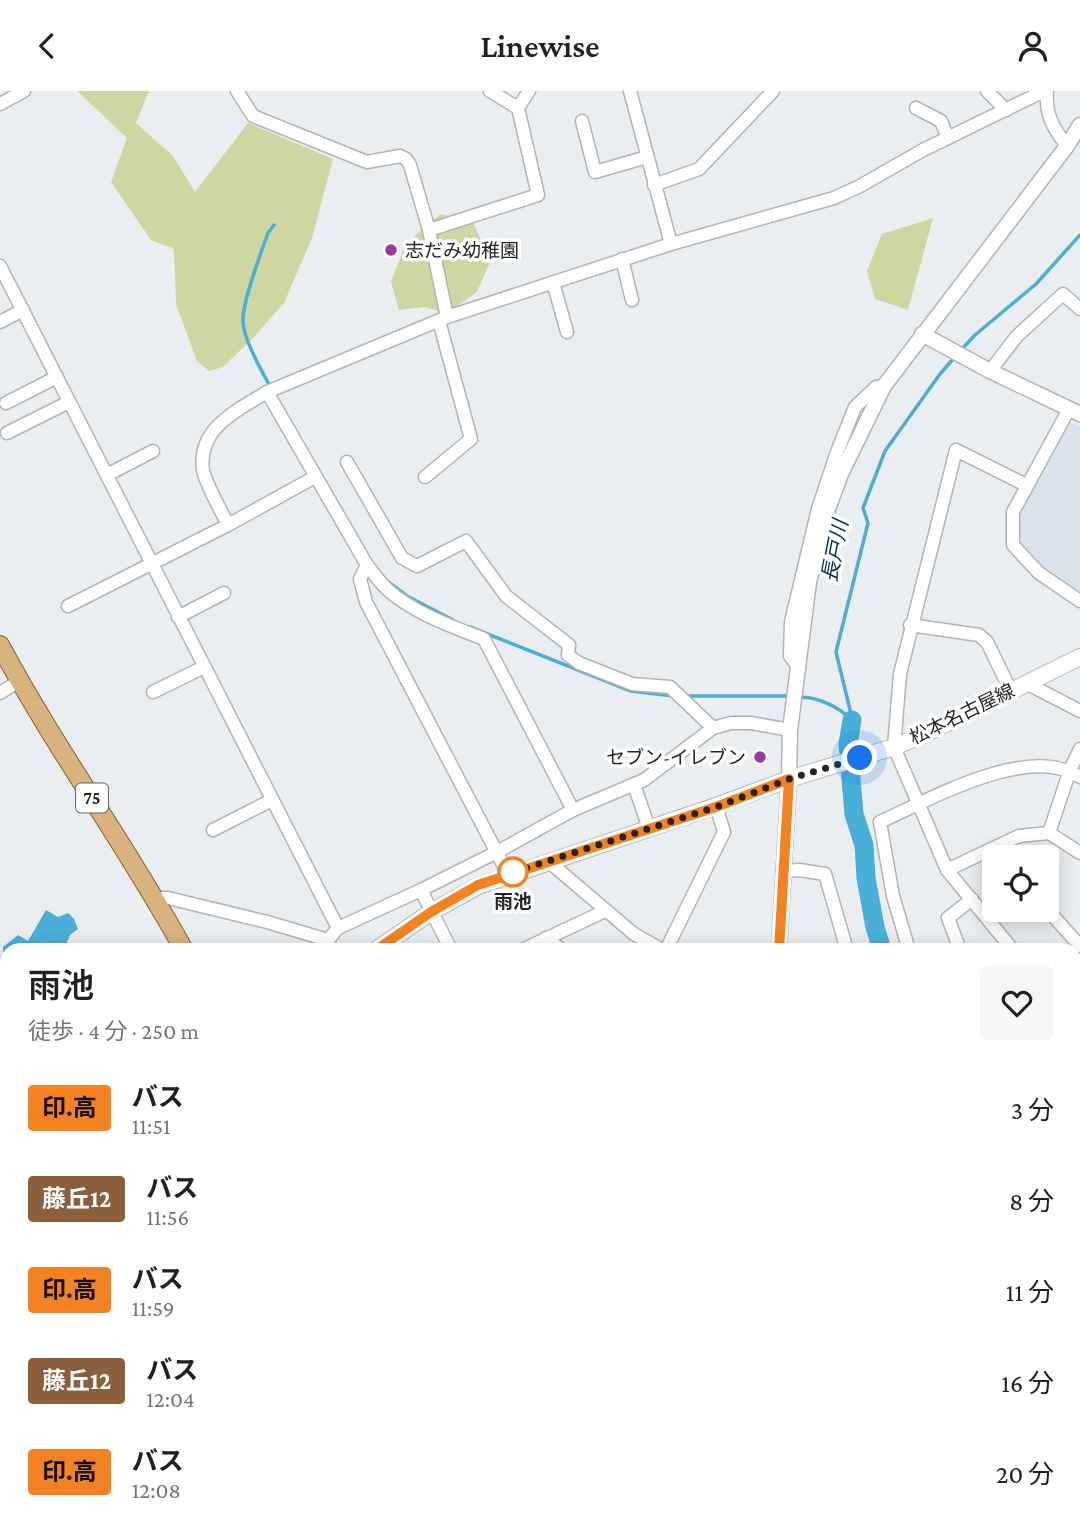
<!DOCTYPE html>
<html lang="ja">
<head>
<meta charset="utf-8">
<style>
	body { margin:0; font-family:"Crimson Pro","Noto Sans JP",serif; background:#f6f6f6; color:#202124; height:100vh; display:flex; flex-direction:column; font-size:26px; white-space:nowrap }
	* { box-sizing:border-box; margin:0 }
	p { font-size:23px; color:#757577 }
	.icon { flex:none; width:38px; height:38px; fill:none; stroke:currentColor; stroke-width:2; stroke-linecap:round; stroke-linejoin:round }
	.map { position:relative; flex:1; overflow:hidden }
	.drawer { position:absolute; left:0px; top:852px; width:1082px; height:590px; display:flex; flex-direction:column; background:#fff; border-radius:21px 21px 0 0; box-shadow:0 4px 18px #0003 }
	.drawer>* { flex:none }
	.badge { padding:0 14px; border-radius:5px; font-size:24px; line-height:46px }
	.tools { position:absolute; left:982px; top:754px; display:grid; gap:14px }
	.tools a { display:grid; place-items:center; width:77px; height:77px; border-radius:7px; background:#fff; box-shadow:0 4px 18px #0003; font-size:35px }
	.you { position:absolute; width:35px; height:35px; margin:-18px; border:5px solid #fff; border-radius:50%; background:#1a73e8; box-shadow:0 0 0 10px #1a73e833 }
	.map>.badge { position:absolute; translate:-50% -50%; box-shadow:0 0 0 4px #fff }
	.round { display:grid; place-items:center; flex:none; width:74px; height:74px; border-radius:7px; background:#f6f6f6 }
	.summary { display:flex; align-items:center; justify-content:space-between; height:119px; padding:0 28px }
	h1 { font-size:33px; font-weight:600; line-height:52px }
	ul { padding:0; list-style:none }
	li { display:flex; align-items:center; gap:21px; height:91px; padding:0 28px }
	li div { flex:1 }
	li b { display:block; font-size:26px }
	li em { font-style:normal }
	li .badge { min-width:77px; font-weight:700; text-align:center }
	header { display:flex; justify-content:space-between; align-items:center; height:91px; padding:0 28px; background:#fff; font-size:32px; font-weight:600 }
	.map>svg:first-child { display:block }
	.built { fill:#dae3eb }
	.green { fill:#ced6a1 }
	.water { fill:#48afd8 }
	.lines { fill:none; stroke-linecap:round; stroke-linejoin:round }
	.stream { stroke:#48afd8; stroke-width:3.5 }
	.river { stroke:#48afd8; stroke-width:19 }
	.minor-casing { stroke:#b1b4b6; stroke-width:15 }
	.tertiary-casing { stroke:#b1b4b6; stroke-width:17 }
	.secondary-casing { stroke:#b1b4b6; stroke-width:18 }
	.primary-casing { stroke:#886026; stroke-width:20 }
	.minor { stroke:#fff; stroke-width:12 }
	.tertiary { stroke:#fff; stroke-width:14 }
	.secondary { stroke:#fff; stroke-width:16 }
	.primary { stroke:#d9b37d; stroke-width:18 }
	.line-casing { stroke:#fff; stroke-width:16 }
	.line { stroke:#f58220; stroke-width:10 }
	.walk { stroke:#232425; stroke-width:7; stroke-dasharray:0 12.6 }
	.poi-dot { fill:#9838a0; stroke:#fff; stroke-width:2.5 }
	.stop-dot { fill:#fff; stroke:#f58220; stroke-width:3.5 }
	.labels { text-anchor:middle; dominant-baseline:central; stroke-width:7; stroke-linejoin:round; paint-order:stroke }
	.shield { fill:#fff; stroke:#656666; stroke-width:2 }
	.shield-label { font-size:18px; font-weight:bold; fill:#232425 }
	.poi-label { font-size:19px; fill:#232425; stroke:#fff; text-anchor:start }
	.street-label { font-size:19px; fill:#232425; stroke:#fff }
	.stop-label { font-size:19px; font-weight:bold; fill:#232425; stroke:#fff }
	.water-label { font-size:21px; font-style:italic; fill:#043445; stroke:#fff }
</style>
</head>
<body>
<header><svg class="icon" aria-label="back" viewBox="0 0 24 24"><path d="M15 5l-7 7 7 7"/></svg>Linewise<svg class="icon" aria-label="person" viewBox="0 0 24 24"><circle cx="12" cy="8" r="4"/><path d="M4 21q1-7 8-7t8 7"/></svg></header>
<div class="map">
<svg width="1080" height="1441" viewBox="0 0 1080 1441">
	<rect width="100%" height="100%" fill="#ebeef0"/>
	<g class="built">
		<path d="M1070,331l10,5v168l-36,-26 -27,-25 -1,-30 48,-89z"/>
		<path d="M605,1435h101l-2,6h-88z"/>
	</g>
	<g class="green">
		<path d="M77,0h72l-13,32 37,33 22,36 53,-69 85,36 -21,79 -28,65 -31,35 -30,29 -14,4 -12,-10 -21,-57 -2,-55 -23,-9 -40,-58 16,-44z"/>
		<path d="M441,123l32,8 17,40 -13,30 -30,21 -23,-6 -25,3 -8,-28 15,-39z"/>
		<path d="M933,127l-25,92 -33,-11 -8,-28 15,-37z"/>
	</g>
	<path class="water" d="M46,819l12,7 10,-4 6,6 4,10 -8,6 -6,15h-57l-1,35 -3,-38 15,-12 10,6z"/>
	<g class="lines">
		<g class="stream">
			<path d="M962,258l13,-14 61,-51 44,-49"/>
			<path d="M270,295c-8,-14 -27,-49 -27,-65 -1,-19 18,-68 25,-88l6,-8"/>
			<path d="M387,490l20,15 46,24"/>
			<path d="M470,536l161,64 42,5"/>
			<path d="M684,605h108"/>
			<path d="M800,606c18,0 39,10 52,23"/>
			<path d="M852,627l-16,-66 32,-129 -5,-15 22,-57 55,-77 14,-16"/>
		</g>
		<g class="river">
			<path d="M852,629l-4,24 6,70 10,31 2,33 9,49 7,23"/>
			<path d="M1074,1206l6,23"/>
		</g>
		<defs>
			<g id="minor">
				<path d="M237,0l16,25 114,46 33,-6 6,3 4,6 19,65 18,87"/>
				<path d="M490,0l28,17"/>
				<path d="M630,0l41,153"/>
				<path d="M987,0l19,19"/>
				<path d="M1047,0c-2,23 6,37 20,55"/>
				<path d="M0,13l24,-13"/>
				<path d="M916,17l25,13 7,17"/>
				<path d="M582,30l13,51 52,-15"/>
				<path d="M654,94l45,-16 74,-78"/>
				<path d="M429,139l109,-35 -20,-87 11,-17"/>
				<path d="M622,168l10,41"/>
				<path d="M0,175l338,662"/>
				<path d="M553,191l14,50"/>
				<path d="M0,231l23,-12"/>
				<path d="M990,280l27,-35 46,-42 17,15"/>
				<path d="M6,312l51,-26"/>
				<path d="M1069,318l-56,103v33l26,28 41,28"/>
				<path d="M7,342l62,-31"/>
				<path d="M347,371l55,96 15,8 49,-25 40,55 63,49 -1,10 11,8 53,21 38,3 43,41"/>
				<path d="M107,384l46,-24"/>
				<path d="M425,386l46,-38 -32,-118"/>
				<path d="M228,434c-6,-13 -23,-42 -25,-55 -6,-42 35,-60 64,-78"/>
				<path d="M367,474l-7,14 6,23 142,272"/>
				<path d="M68,515l160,-81 87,-48"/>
				<path d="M178,526l46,-24"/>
				<path d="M910,534l69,10 8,7 24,49"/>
				<path d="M799,577l-9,-12 1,-34 27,-113 19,-57 18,-45 21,-20 8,-1"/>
				<path d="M1026,592l54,28"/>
				<path d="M153,601l51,-25"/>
				<path d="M0,602l19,-12"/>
				<path d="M634,694l15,43"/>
				<path d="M573,719l-89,-171c-33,-13 -68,-25 -95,-48 -8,-7 -15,-17 -22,-26l-100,-173 180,-75 224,-73 163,-46 26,-12 63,-36 121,-59"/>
				<path d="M213,739l59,-30"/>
				<path d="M1049,742l21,-63 10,-21"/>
				<path d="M548,770l86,73 28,16"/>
				<path d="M947,779l72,-34 30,-3 31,20"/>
				<path d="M782,780l17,-1 26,4 22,76"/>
				<path d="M421,799l30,60"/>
				<path d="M156,807h12l99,24 61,18"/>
				<path d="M1046,817l34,38"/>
				<path d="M546,847l16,12"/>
				<path d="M327,859l1,-10 10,-12 83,-38 76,-38 76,-42 71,-30 69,-52 18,-5h20l39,7"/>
				<path d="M522,859l83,-39"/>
				<path d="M666,859l58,-118 -8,-26"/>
				<path d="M909,859l-16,-54 -13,-74c51,-23 148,-79 200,-45"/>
				<path d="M960,859l-12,-32 24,-19"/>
				<path d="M1013,859l-66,-80 -53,-123 6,-73 56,-224 70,35"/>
				<path d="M1074,882l6,-4"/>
				<path d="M1074,935l6,7"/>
				<path d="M1074,969l6,-3"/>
				<path d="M1074,1013h6"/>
				<path d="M0,1243l7,4"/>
				<path d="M0,1321l7,-23"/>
				<path d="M1074,1335l6,28"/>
				<path d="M0,1423l7,3"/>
				<path d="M114,1435l23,6"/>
				<path d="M305,1435l4,6"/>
				<path d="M878,1435l41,6"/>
				<path d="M1027,1435l1,6"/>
				<path d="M40,1441l1,-6"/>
				<path d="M180,1441l3,-6"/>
				<path d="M272,1441l3,-6"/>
				<path d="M394,1441l6,-6"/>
				<path d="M523,1441l3,-6"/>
				<path d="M807,1441l2,-6"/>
				<path d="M957,1441l1,-6"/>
			</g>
			<g id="tertiary">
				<path d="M922,243l68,37 90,43"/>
				<path d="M779,859l10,-171 1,-49 19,-148 16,-65 16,-43 43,-88 183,-240 13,-21"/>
				<path d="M1074,1119h6"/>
				<path d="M719,1441l2,-6"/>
			</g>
			<g id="secondary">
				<path d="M376,859l55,-38 47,-26 238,-80 73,-27 105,-32 31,-13 155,-77"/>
				<path d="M0,973l7,3"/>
			</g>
			<g id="primary">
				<path d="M0,554c56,105 127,201 184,305"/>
				<path d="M0,1122l7,3"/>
				<path d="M0,1144l7,3"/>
				<path d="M538,1435l11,6"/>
				<path d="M574,1435l11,6"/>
			</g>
		</defs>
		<use href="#minor" class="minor-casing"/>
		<use href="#tertiary" class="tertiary-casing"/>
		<use href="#secondary" class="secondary-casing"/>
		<use href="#primary" class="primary-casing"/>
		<use href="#minor" class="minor"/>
		<use href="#tertiary" class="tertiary"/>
		<use href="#secondary" class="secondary"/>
		<use href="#primary" class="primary"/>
	</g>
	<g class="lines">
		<defs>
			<path id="line" d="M376,859l55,-38 47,-27 238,-78 73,-28 -10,171"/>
		</defs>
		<use href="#line" class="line-casing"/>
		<use href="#line" class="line"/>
		<path class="walk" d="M513,781l-5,2 208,-67 73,-28 71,-21"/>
	</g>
	<g class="poi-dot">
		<circle cx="391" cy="159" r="7"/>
		<circle cx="760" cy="666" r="7"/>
	</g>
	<circle class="stop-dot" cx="513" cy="781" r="14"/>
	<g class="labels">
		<rect class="shield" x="76" y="692.5" width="32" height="29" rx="5"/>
		<g class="shield-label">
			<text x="92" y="707">75</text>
		</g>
		<g class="poi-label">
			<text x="405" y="159">志だみ幼稚園</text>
			<text x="746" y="666" text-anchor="end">セブン-イレブン</text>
		</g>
		<g class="street-label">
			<text transform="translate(962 623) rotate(-26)">松本名古屋線</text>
		</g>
		<g class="stop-label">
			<text x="513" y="810">雨池</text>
		</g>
		<g class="water-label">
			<text transform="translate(835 460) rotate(-79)">長戸川</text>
		</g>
	</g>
</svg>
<div class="tools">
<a><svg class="icon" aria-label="locate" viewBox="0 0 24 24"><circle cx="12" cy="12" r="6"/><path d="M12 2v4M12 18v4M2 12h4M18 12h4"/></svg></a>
</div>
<div class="you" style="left:860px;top:667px"></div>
<section class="drawer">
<div class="summary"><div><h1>雨池</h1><p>徒歩 · 4 分 · 250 m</p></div><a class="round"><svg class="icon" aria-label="heart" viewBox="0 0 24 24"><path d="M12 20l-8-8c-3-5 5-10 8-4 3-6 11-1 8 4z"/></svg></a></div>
<ul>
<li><span class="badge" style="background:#f58220;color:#111">印.高</span><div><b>バス</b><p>11:51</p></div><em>3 分</em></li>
<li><span class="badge" style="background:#8b5e3c;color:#fff">藤丘12</span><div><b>バス</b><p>11:56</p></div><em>8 分</em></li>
<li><span class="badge" style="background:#f58220;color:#111">印.高</span><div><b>バス</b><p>11:59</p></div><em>11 分</em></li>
<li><span class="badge" style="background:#8b5e3c;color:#fff">藤丘12</span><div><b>バス</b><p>12:04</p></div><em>16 分</em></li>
<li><span class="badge" style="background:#f58220;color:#111">印.高</span><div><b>バス</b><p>12:08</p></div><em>20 分</em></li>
</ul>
</section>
</div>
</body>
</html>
